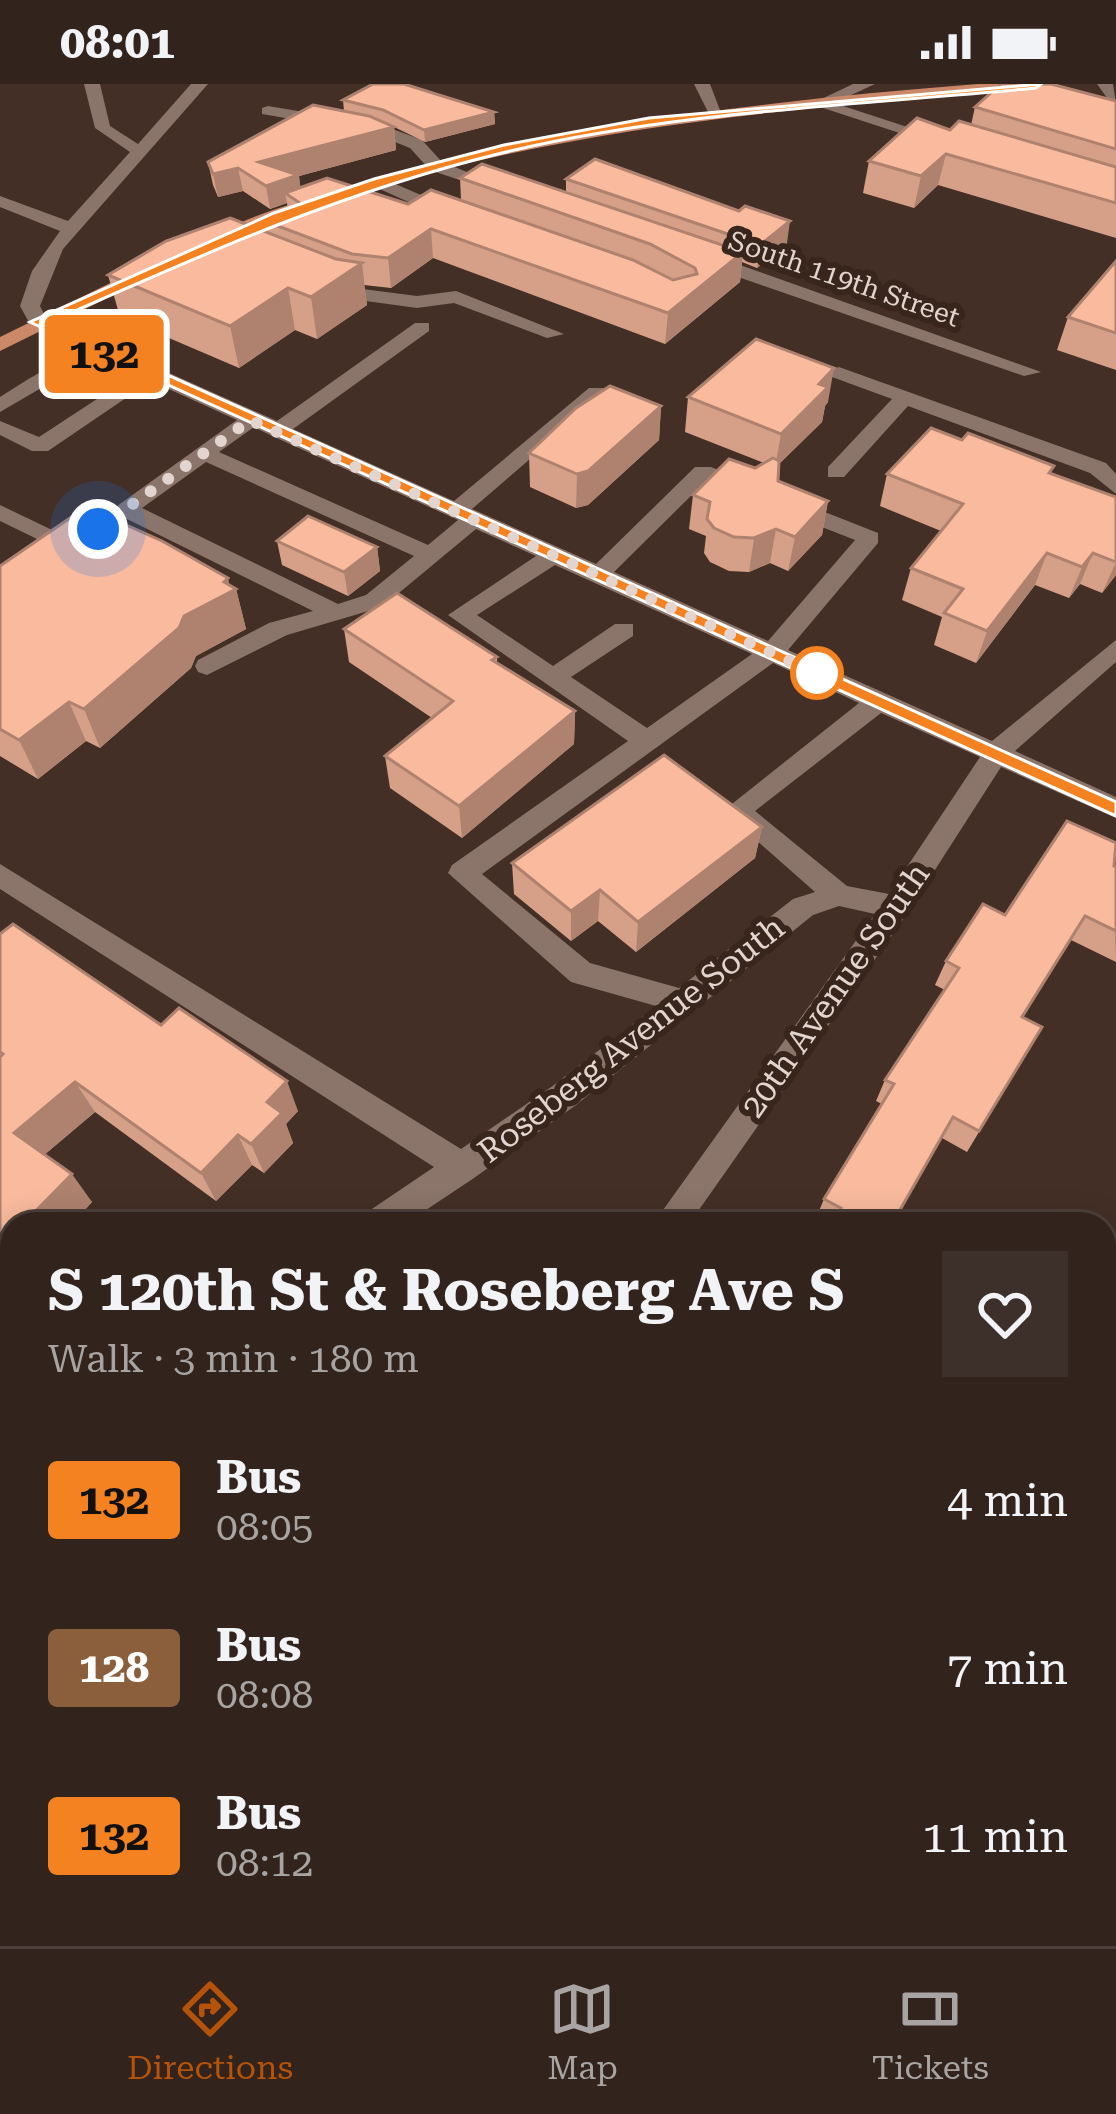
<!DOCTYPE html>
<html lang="en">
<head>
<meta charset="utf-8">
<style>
	body { margin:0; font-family:"Roboto Serif",serif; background:#3d2f29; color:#f1f3f6; height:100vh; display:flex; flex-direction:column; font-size:45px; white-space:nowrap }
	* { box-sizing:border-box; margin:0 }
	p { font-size:39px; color:#a8a4a3 }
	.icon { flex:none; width:66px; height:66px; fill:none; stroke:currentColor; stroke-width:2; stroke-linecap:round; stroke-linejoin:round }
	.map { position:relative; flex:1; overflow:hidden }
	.sheet { position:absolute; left:0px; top:1128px; width:1116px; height:735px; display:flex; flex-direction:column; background:#32231c; border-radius:36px 36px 0 0; box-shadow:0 6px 30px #0003,0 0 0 3px #4d403b }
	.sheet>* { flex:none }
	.badge { padding:0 24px; border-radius:9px; font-size:42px; line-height:78px }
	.you { position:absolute; width:60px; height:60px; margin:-30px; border:9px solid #fff; border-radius:50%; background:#1a73e8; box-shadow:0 0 0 18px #1a73e833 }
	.map>.badge { position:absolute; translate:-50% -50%; box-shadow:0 0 0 6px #fff }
	.round { display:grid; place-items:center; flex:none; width:126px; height:126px; border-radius:0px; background:#3d2f29 }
	.head { display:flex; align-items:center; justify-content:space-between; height:204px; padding:0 48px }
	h1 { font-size:57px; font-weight:700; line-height:90px }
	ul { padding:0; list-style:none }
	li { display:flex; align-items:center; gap:36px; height:168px; padding:0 48px }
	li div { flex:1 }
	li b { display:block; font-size:45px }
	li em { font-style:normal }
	li .badge { min-width:132px; font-weight:700; text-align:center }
	.status { display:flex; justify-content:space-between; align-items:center; height:84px; padding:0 60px; background:#32231c; direction:ltr }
	.status svg { height:33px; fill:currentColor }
	.dock { display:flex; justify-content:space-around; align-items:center; height:168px; border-top:3px solid #4d403b; background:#32231c; font-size:33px; color:#a8a4a3 }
	.dock a { display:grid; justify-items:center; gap:6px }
	.dock .current { color:#b45309 }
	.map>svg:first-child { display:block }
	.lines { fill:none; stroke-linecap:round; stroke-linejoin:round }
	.minor { fill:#8b746a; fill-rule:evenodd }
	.major { fill:#cc896a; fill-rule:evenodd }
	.wall { fill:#d6a088 }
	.shaded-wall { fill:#ae826f }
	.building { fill:#f9ba9e; stroke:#ae826f; stroke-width:3 }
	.line { fill:#f58220; stroke:#fff; stroke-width:3 }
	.walk { stroke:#e2d5cf; stroke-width:12; stroke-dasharray:0 21.6 }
	.stop-dot { fill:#fff; stroke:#f58220; stroke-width:6 }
	.labels { text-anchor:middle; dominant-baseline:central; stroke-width:12; stroke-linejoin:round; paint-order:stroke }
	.far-street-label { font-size:27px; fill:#e2d5cf; stroke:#38251c }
	.street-label { font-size:33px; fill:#e2d5cf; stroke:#38251c }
</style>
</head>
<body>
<div class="status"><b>08:01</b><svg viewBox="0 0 49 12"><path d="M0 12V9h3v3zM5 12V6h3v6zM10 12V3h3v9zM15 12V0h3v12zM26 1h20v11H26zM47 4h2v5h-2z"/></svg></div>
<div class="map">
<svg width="1116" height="1862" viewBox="0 0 1116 1862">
	<rect width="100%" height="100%" fill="#432f26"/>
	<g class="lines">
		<g class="minor">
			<path d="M84,0h16l10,42 28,18 53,-60h17l-145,165 -23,57 6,12 231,103 138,-98h14v8l-136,98 161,72 135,-113h14v8l-131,113 124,55 99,-97h16l43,17 3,5 -11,7 -40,-15 -92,91 154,69 87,-101 -74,-29v-10h16l81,32v10l-90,107 204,91 124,-101v22l-101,89 101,46v21l-115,-51 -95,148 -217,309h-36l222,-310 -36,-8 -26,9 -237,190 -102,73 -69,46h-44l5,-11 68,-46 -434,-278v-25l461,285 93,-64 102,-79 -85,-24 -123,-109 4,-8 176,-124 -180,-126 88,-59 -60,-27 -94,78 -95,28 -80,40 -9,-3 -3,-6 3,-6 71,-37 44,-12 -186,-92 -57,36 -70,-34v-16l71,34 166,-119 -86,-39 -103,70h-16l-32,-16v-14l39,16 58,-38 -42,-19 -55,32v-15c59,-37 47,-36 111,-7l24,-17 -104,-47 -11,-20 12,-35 28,-40 -60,-24v-11l68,25 62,-69 -35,-24zM254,343l16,8 188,85 -30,25 -209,-93zM206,378l208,94 -48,39 -28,9 -196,-96zM555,481l197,89 -105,74 -76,-51 62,-41v-12h-18l-62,42 -76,-51zM773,579l86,40 -136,108 92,81 -22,7 -114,89 -89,-25 -108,-89zM881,629l99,44 -91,137 -42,-8 -92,-75z"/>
			<path d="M694,0h16l13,34h-12z"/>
			<path d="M853,0h22l-41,19 113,37 -14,4 -122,-40z"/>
			<path d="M1097,0h16l3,20 -6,-2z"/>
			<path d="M268,22l114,19 40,15 20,22 65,26 -9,5 -68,-23 -20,-22 -38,-15 -110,-19v-6z"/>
			<path d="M379,93l77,33 3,4 -15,4 -71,-32 -3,-4z"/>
			<path d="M695,170h14l332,118 -17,4 -329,-114z"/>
			<path d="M329,194l26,10 62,8 39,-5 108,43 -17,4 -93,-35 -37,5 -66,-9 -29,-11 -2,-4z"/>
			<path d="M839,283l267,96 10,11v20l-26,-21 -182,-67 -64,71h-16v-10l64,-68 -60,-22v-8z"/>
			<path d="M0,1225l12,5v47l-12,-5z"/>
			<path d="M12,1331v38l-12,5v-38z"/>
			<path d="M137,1851h48l-5,11h-47z"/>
		</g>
		<g class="major">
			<path d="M978,0h67l-8,5c-206,16 -415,32 -616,86 -68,19 -133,44 -199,70l-15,-4c28,-22 92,-39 128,-50 209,-64 425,-90 643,-107z"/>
			<path d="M145,182l7,2v8l-152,75v-14z"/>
		</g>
	</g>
	<g class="wall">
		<path d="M343,16l151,12 1,12 -70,18 -41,-20 10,5 2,23 -97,26 1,12 108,16 53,-4 -1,-22 106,14v-13l221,64 -30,25 -15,-6 -2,20 -75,62 -232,-86 -42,30 -27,-3 3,20 -50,34 -22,-9 -56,38 -119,-51 -12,-42 156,-44 -2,-11 26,-10 -1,-7 -17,6 -27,-18 -25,6 -5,-12 -5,-23 136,-51z"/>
		<path d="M1116,17v137l-178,-53 -24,23 -51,-15 6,-32 81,-31 21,-5 4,-18z"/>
		<path d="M1116,177v109l-59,-20 11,-33z"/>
		<path d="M688,313l140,5 -3,4 -3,16 -43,42 -1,17 50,20 -6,34 -34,36 -18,-8 -21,9 -20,-1 -19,-9 -6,-9 2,-17 -17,-7 4,-34 71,-32 -79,-31z"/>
		<path d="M661,322l-2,34 -71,65 -12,3 -46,-21 -1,-34z"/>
		<path d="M1052,389l64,24v78l-14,18 -22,-9 -11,14 -34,-13 -59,78 -42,-18 8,-28 -40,-17 9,-32 30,-37 -61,-25 7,-32z"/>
		<path d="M277,457l100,6 3,24 -32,25 -66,-31z"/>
		<path d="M0,482l229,19 7,4 10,40 -50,27 -5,12 -91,80 -14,-7 -48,38 -38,-23z"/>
		<path d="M344,545l153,28v6l78,48 -1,33 -112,94 -72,-50 -5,-32 47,-38 -83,-56z"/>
		<path d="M762,743l-7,31 -119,94 -38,-31 -27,20 -57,-47 -2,-31z"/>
		<path d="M1115,782l1,96 -45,-22 -48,77 19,10 -75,125 -25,-14 -49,86h-67l-10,-6 8,-19 58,-95 -6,-3 9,-21 60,-90 -10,-5 11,-24 59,-46z"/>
		<path d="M0,850l161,91 137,86 -12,13 7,19 -29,30 -12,-8 -36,36 -121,-89 -51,43 48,47 -20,22h-60v28l-12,-9z"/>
		<path d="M1104,1600l12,7v105l-12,-8z"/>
		<path d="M1116,1760v102h-40l5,-11h23v-60z"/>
	</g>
	<g class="shaded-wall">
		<path d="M494,28l1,12 -70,18 -1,-12z"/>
		<path d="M394,43l2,23 -97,26 3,22 -17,-5 2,10 -17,6 -4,-23 20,-7 -23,6 -4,-23z"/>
		<path d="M946,70l-8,31 -24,23 7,-32z"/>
		<path d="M238,84l5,23 -25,6 -5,-23z"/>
		<path d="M790,137l-3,22 -30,25 3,-23z"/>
		<path d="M431,145l2,29 -42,30 -3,-30z"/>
		<path d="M743,168l-3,30 -75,62 3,-31z"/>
		<path d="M362,179l5,42 -50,34 -6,-42z"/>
		<path d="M288,204l7,42 -56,38 -9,-42z"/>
		<path d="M834,284l-6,34 -3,4 -3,16 -47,46 6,-34 38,-50z"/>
		<path d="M661,322l-2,34 -71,65 -12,3 1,-34z"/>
		<path d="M828,417l-6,34 -34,36 7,-34z"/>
		<path d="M776,445l-6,34 -21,9 5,-34z"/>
		<path d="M377,463l3,24 -32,25 -4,-24z"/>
		<path d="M1047,469l-12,32 -59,78 11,-32z"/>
		<path d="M1093,469l-13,31 -11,14 13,-31z"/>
		<path d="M1116,478v13l-14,18z"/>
		<path d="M228,494l3,14 5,-3 10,40 -50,27 -5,12 -91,80 -16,-39z"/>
		<path d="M69,618l17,39 -48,38 -19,-39z"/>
		<path d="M575,627l-1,33 -112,94 -3,-32z"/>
		<path d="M762,743l-7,31 -119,94 2,-30z"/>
		<path d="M600,806l-2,31 -27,20v-30z"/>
		<path d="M287,997l11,30 -12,13 7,19 -29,30 -13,-29 16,-42z"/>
		<path d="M75,998l20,30 -59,50 -22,-29z"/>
		<path d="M238,1051l14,30 -36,36 -15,-28z"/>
		<path d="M72,1090l20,28 -20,22h-49z"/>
		<path d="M0,1482l12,10v8l-12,-11z"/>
	</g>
	<g class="building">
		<path d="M373,0h31l90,28 -70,18 -41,-20 -40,-10z"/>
		<path d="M1001,0h50l65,17v48l-141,-42z"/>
		<path d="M313,21l56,11 25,11 -135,35 39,13 -32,11 -28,-18 -25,6 -5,-12z"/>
		<path d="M917,34l33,12 9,-9 157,46v36l-170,-49 -25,22 -52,-15z"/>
		<path d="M595,75l144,52 6,-5 45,15 -30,24 -194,-66z"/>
		<path d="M482,80l261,88 -75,61 -237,-84 -43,29 -36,-4 -90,-34 41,-15 -18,-12 42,-15 81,26 23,-14 202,70 40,20 24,-6 -2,-6 -45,-24 -190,-66z"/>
		<path d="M230,134l106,41 26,4 -51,34 -23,-9 -58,38 -122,-51 58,-34z"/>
		<path d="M1116,177v72l-48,-16z"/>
		<path d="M756,255l78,29 -15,16 9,3 -47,47 -93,-37z"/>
		<path d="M610,302l51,20 -73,65 -11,3 -48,-21 47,-45z"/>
		<path d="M931,344l31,12 6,-7 86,33 -5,7 67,24v65l-23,-9 -11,14 -35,-14 -60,78 -43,-18 19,-24 -52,-21 52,-64 -76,-30z"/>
		<path d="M773,374l6,3 -1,20 50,20 -33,36 -19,-8 -22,9 -20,-1 -20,-9 -7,-9 3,-17 -17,-7 36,-36 26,9z"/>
		<path d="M86,423l76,34 66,37 -4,4 12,7 -52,27 -5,12 -95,81 -15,-7 -50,38 -19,-11v-163z"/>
		<path d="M308,432l69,31 -33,25 -67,-31z"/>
		<path d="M397,509l100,64 -5,3 83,51 -116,95 -74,-50 68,-55 -109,-72z"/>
		<path d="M664,671l98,72 -124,95 -38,-32 -29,21 -59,-48z"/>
		<path d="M1067,737l49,22 -2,23 2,1v64l-31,-15 -63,101 20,10 -63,104 -26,-14 -61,107h-60l9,-16 -17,-9 70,-115 -9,-4 74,-112 -13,-7 37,-57 22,11z"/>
		<path d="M13,840l148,101 18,-17 108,73 -20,21 15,11 -31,31 -13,-9 -37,38 -126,-91 -61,51 58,41 -49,50h-11v12l-5,5 -7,-6v-178l3,-3 -3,-2v-118z"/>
		<path d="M0,1489l12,11v166l-12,-11z"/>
		<path d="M1104,1507l8,5 -8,18z"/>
		<path d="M1104,1600l12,7v89l-12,-8z"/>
		<path d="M1116,1820v42h-16z"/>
		<path d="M412,1851h134l-6,11h-116z"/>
		<path d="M694,1851h77l-5,11h-59z"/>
	</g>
	<path class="line" d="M1036,4c-177,17 -360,23 -534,65 -161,39 -301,102 -452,169l1066,480v14l-1086,-494 244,-109 100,-34 130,-34 145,-27 392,-34z"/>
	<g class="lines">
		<path class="walk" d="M98,445l152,-109 567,253"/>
	</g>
	<circle class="stop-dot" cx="817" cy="589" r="24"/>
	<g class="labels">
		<g class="far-street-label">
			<text transform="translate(844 195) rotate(19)">South 119th Street</text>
		</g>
		<g class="street-label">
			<text transform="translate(835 906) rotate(-55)">20th Avenue South</text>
			<text transform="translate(631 955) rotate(-38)">Roseberg Avenue South</text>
		</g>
	</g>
</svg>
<div class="you" style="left:98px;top:445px"></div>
<b class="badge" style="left:104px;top:270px;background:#f58220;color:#111">132</b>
<section class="sheet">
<div class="head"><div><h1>S 120th St &amp; Roseberg Ave S</h1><p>Walk · 3 min · 180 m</p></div><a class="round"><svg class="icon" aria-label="heart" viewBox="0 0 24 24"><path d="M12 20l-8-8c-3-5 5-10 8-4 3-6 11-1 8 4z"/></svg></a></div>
<ul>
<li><span class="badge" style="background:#f58220;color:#111">132</span><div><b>Bus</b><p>08:05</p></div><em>4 min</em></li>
<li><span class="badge" style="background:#8b5e3c;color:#fff">128</span><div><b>Bus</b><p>08:08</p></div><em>7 min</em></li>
<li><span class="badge" style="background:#f58220;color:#111">132</span><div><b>Bus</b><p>08:12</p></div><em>11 min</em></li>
</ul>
</section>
</div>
<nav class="dock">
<a class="current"><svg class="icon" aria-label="directions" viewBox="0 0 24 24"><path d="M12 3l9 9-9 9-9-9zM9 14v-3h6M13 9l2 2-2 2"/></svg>Directions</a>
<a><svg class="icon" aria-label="map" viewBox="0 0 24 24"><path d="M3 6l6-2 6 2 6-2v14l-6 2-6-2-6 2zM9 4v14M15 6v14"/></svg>Map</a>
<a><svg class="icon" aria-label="tickets" viewBox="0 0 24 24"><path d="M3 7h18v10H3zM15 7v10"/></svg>Tickets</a>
</nav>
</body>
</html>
